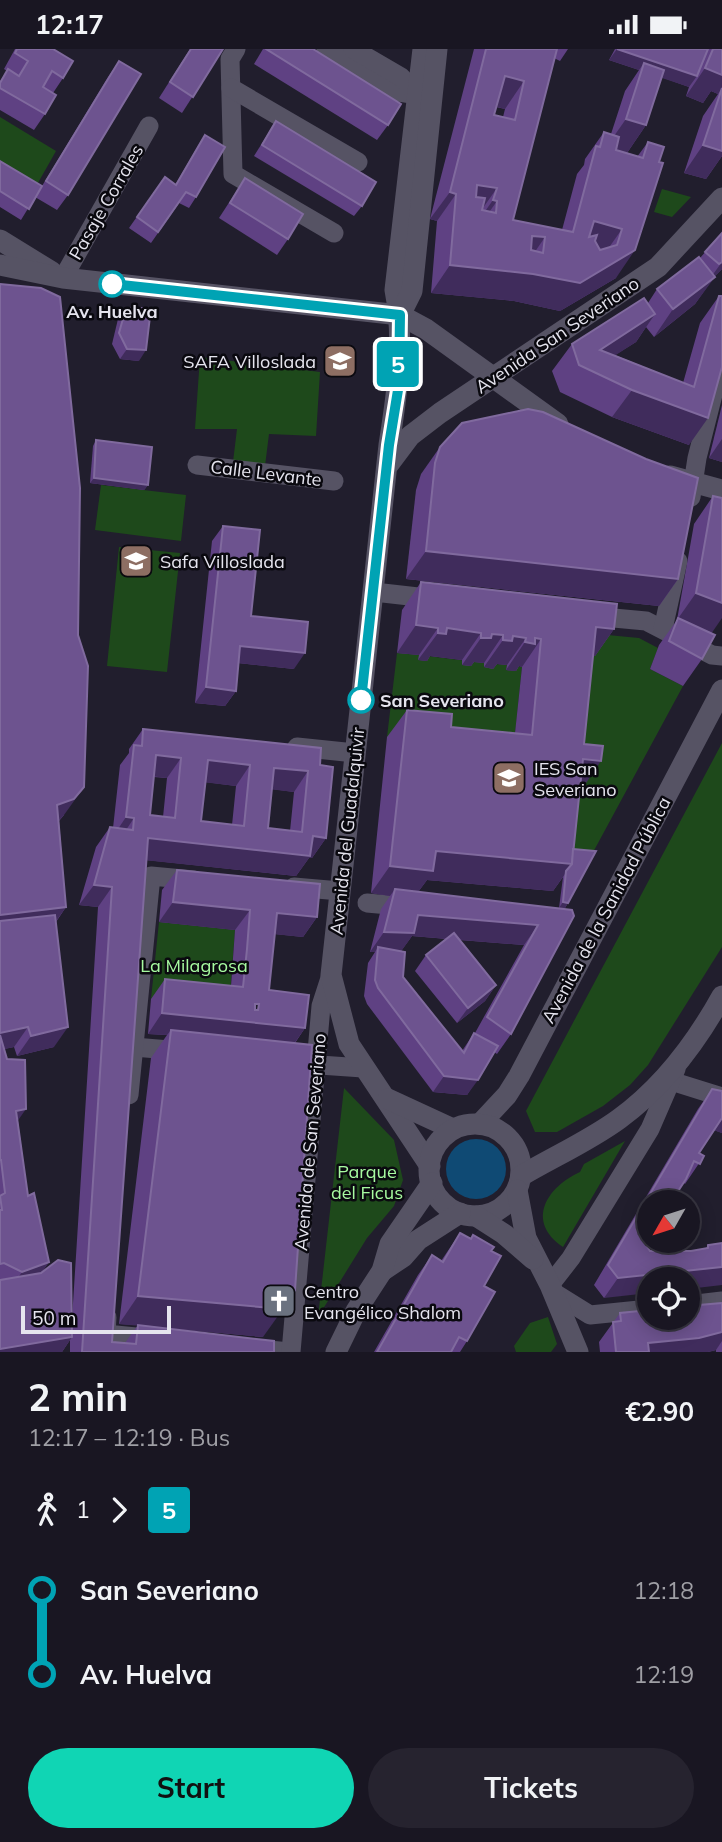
<!DOCTYPE html>
<html lang="en">
<head>
<meta charset="utf-8">
<style>
	body { margin:0; font-family:Mulish,sans-serif; background:#26232f; color:#f1f3f6; height:100vh; display:flex; flex-direction:column; font-size:26px; white-space:nowrap }
	* { box-sizing:border-box; margin:0 }
	p { font-size:23px; color:#9f9fa5 }
	.icon { flex:none; width:38px; height:38px; fill:none; stroke:currentColor; stroke-width:2; stroke-linecap:round; stroke-linejoin:round }
	.map { position:relative; height:1303px; overflow:hidden }
	.details { display:flex; flex-direction:column; background:#191622; flex:1 }
	.details>* { flex:none }
	.badge { padding:0 14px; border-radius:5px; font-size:24px; line-height:46px }
	.needle { width:46px; rotate:231deg }
	.buttons { position:absolute; left:637px; top:1141px; display:grid; gap:14px }
	.buttons a { display:grid; place-items:center; width:63px; height:63px; border-radius:50%; background:#191622; box-shadow:0 4px 18px #0003,0 0 0 2px #373540; font-size:35px }
	.scale { position:absolute; left:21px; bottom:18px; width:150px; box-sizing:border-box; padding-left:7px; border:4px solid #e5e4ee; border-top:0; font-size:19px; line-height:24px; white-space:nowrap; color:#e5e4ee; -webkit-text-stroke:5px #0a090f; paint-order:stroke }
	.map>.badge { position:absolute; translate:-50% -50%; box-shadow:0 0 0 4px #fff }
	.legs { display:flex; align-items:center; gap:10px; height:77px; padding:0 28px; font-size:23px }
	.legs p { margin-inline-start:auto }
	.summary { display:flex; align-items:center; justify-content:space-between; height:119px; padding:0 28px }
	h1 { font-size:38px; font-weight:700; line-height:52px }
	.action { display:flex; gap:14px; margin-top:auto; padding:14px 28px }
	.action a { flex:1; height:80px; border-radius:42px; background:#10d5b4; color:#111; font-size:28px; font-weight:700; line-height:80px; text-align:center }
	.action a+a { background:#26232f; color:#f1f3f6 }
	ul { padding:0 28px; list-style:none }
	li { display:flex; align-items:center; gap:24px; height:84px; font-size:26px }
	li i { display:grid; place-items:center; width:10px; height:100%; margin:0 9px; background:currentColor }
	li i::after { content:''; width:18px; height:18px; margin:-9px; border:5px solid; border-radius:50%; background:#191622 }
	li p { margin-inline-start:auto }
	li:first-child i { background:linear-gradient(#0000 50%,currentColor 0) }
	li:last-child i { background:linear-gradient(currentColor 50%,#0000 0) }
	.status { display:flex; justify-content:space-between; align-items:center; height:49px; padding:0 35px; background:#191622; direction:ltr }
	.status svg { height:19px; fill:currentColor }
	.map>svg:first-child { display:block }
	.green { fill:#1e491b }
	.water { fill:#0f4a74 }
	.lines { fill:none; stroke-linecap:round; stroke-linejoin:round }
	.street { stroke:#565364; stroke-width:19 }
	.secondary { stroke:#565364; stroke-width:21 }
	.wall { fill:#5f4183; fill-rule:evenodd }
	.shaded-wall { fill:#402c5c }
	.building { fill:#6d538f; stroke:#806a9e; stroke-width:2; fill-rule:evenodd }
	.line-1-casing { stroke:#fff; stroke-width:16 }
	.line-1 { stroke:#00a3b4; stroke-width:10 }
	.stop-1-dot { fill:#fff; stroke:#00a3b4; stroke-width:3.5 }
	.labels { text-anchor:middle; dominant-baseline:central; stroke-width:5; stroke-linejoin:round; paint-order:stroke }
	.street-label { font-size:18px; fill:#e5e4ee; stroke:#0a090f }
	.stop-label { font-size:18px; font-weight:bold; fill:#e5e4ee; stroke:#0a090f }
	.poi-label { font-size:18px; fill:#e5e4ee; stroke:#0a090f; text-anchor:start }
	.park-label { font-size:18px; fill:#a7faa0; stroke:#0a090f }
</style>
</head>
<body>
<div class="status"><b>12:17</b><svg viewBox="0 0 49 12"><path d="M0 12V9h3v3zM5 12V6h3v6zM10 12V3h3v9zM15 12V0h3v12zM26 1h20v11H26zM47 4h2v5h-2z"/></svg></div>
<div class="map">
<svg width="722" height="1303" viewBox="0 0 722 1303">
	<rect width="100%" height="100%" fill="#211e2d"/>
	<g class="green">
		<path d="M0,68l56,34 -22,39 -34,-20z"/>
		<path d="M662,140l29,8 -19,20 -18,-5z"/>
		<path d="M200,308l120,15 -4,64 -47,-2 -4,32 -32,-4 4,-33h-42z"/>
		<path d="M101,436l85,10 -5,46 -86,-11z"/>
		<path d="M119,498l61,6 -13,119 -60,-6z"/>
		<path d="M597,585l42,4 19,10 -8,21 33,17 -92,170 -35,-3 9,-82z"/>
		<path d="M397,604l22,2v5l8,1v-5l57,7v4l10,-3 13,1 -1,5 9,1 1,-5 6,1 -10,96 -125,-26z"/>
		<path d="M722,694v204l-74,118 -18,20 -27,21 -46,26h-22l-9,-21z"/>
		<path d="M159,873l76,8 -6,77 -78,-8z"/>
		<path d="M344,1039l50,52 9,40 -9,26 -27,32 -49,79z"/>
		<path d="M625,1092l-62,106c-38,-26 -16,-60 17,-75l4,-8z"/>
		<path d="M548,1268l9,27 -6,8h-35l-2,-6 16,-23z"/>
	</g>
	<circle class="water" cx="476" cy="1120" r="30"/>
	<g class="lines">
		<g class="street">
			<path d="M236,0l-6,10 3,115 101,59"/>
			<path d="M326,0l73,43 19,3"/>
			<path d="M353,0l48,28 17,18"/>
			<path d="M231,39l127,74"/>
			<path d="M63,229l86,-152"/>
			<path d="M197,416l137,16"/>
			<path d="M691,448l6,-39 25,-99"/>
			<path d="M374,543l62,7"/>
			<path d="M592,567l54,5 66,34 10,1"/>
			<path d="M663,580l15,-68"/>
			<path d="M297,698l58,6"/>
			<path d="M294,838l46,4"/>
			<path d="M367,854l44,4"/>
			<path d="M134,998l47,4"/>
			<path d="M305,1015l58,4"/>
			<path d="M671,1032l51,16"/>
			<path d="M129,1046l22,-219 43,4"/>
			<path d="M550,1236l21,-27 79,-129 26,-60"/>
			<path d="M553,1243l37,23 59,-6"/>
			<path d="M688,1256l34,-4"/>
			<path d="M107,1268l-1,17 50,5"/>
			<path d="M249,1299l41,4"/>
			<path d="M291,1303l30,-346 10,-31"/>
		</g>
		<g class="secondary">
			<path d="M423,0l-28,241c10,51 2,104 -6,155l-58,530 18,69 81,122"/>
			<path d="M0,191l52,32"/>
			<path d="M0,216l63,13 337,37 26,14 132,95"/>
			<path d="M400,266l12,-24 25,-242"/>
			<path d="M389,415l21,-28 30,-23 218,-146 64,-69"/>
			<path d="M670,427l52,14"/>
			<path d="M388,1050l65,30"/>
			<path d="M480,1075l27,-29 12,-19 203,-386"/>
			<circle cx="475" cy="1121" r="46"/>
			<path d="M521,1127c32,-19 68,-35 98,-57 44,-32 77,-76 103,-123"/>
			<path d="M517,1141l9,48 24,47 28,67"/>
			<path d="M476,1167l28,18 29,25"/>
			<path d="M382,1222l21,-14 15,-17 42,-27"/>
			<path d="M336,1303l20,-41 26,-40 8,-27 42,-61"/>
		</g>
	</g>
	<g class="wall">
		<path d="M15,0h38l10,29 -10,15 -8,21 -11,16 -34,-20v-29l7,-10 -3,-2z"/>
		<path d="M190,0h33l-41,64 -23,-15z"/>
		<path d="M263,0h50l75,76 -11,15 -123,-76z"/>
		<path d="M474,0h94l-8,12 -6,-3 -41,162 49,10 15,-56 7,-9 1,-6 19,-27 7,2 14,-43 14,-21 -30,-10 6,-11h107v107l-16,23 -22,-6 19,-57 15,-22 -7,-3 -8,12 -17,-7 3,-9 -28,-10 -15,48 -19,28 -11,-3 21,7 11,-15 -32,136 -56,33 -46,-10 -83,-8 6,-72 -7,-2zM496,58l9,2 -2,8 -9,-2z"/>
		<path d="M119,12l-51,134 -11,15 -22,-13 -14,23 -21,-13v-46l42,25 66,-109z"/>
		<path d="M276,72l86,85 -8,10 -100,-60z"/>
		<path d="M205,86l-9,62 -7,11 -10,-5 -28,40 -22,-15 36,-51 10,8 23,-39z"/>
		<path d="M245,129l43,61 -11,16 -58,-37z"/>
		<path d="M722,184v36l-8,8 -19,27 -41,33 -8,-10 -10,15 -21,13 68,28 17,-60 19,-27 -30,149 -77,-28 -52,-25 -8,-21 20,-27 76,-41 9,-14 43,-31z"/>
		<path d="M0,235l64,531 -5,6 7,86 -10,15 -2,125 -37,9 -3,-9 -10,2 14,72 10,75 21,66 -8,11 31,46 26,-412 -19,-2 17,-58 14,-20 3,1 7,-63 9,-12v-4l14,-20 177,36 6,73 -14,20h-3l-13,18 -150,-16 -34,482 13,1 13,-18 -19,-1 32,-266 16,-23 -19,-1 3,-35 14,-20 66,7 4,-56 -76,-8 3,-32 15,-20 140,47 -14,20 -28,-3 -6,56 36,38 -10,15 -32,294 -107,-10 118,25h-204v-12l-8,12h-62zM154,728l13,1 -4,39 -13,-2zM205,733l31,4 -4,39 -31,-4zM272,740l22,3 -4,39 -22,-3zM255,955h4l-1,6h-3z"/>
		<path d="M126,259l13,53 -19,-2 -8,-15 6,-25z"/>
		<path d="M722,356v57l-13,-4z"/>
		<path d="M96,391l52,45 -4,5 -54,-7 3,-37z"/>
		<path d="M440,398l238,132 -19,27 -253,-27 10,-89 5,-16z"/>
		<path d="M713,447l-2,137 -9,26 -19,27 -33,-17 9,-24 18,-25 17,-96z"/>
		<path d="M223,477l28,90 43,53 -56,-6 -2,28 -11,15 -30,-3 17,-162z"/>
		<path d="M421,533l193,47 -19,27h-2l-9,88 -2,45 -2,-1 -12,115 -3,5h-6l4,-31 -10,14 -126,-11 -9,12 154,18 -61,124 -14,20 -3,-2 -27,43 -34,-3 -66,-88 -3,-8 4,-33 7,-11h-5l11,-43 9,-13 -19,-3 16,-156 20,-27 44,17 64,6 7,-66 -3,-1 -3,5 -10,-1 1,-5 -10,-1 -4,5 -9,-2v-4l-10,-1 -3,4 -9,-1v-5l-32,-4 -3,5 -9,-1 1,-5 -22,-2 5,-43zM412,887l35,3 -21,16 -11,16 42,52 28,-22 11,-16 -36,-45 64,5 -49,88h-1l-12,18 -59,-74 -2,-26z"/>
		<path d="M712,1040l10,2v42l-8,-3 -15,23 5,3 -19,28 -1,-1 -35,19 -2,44 3,5h41l15,-3 2,-3 14,-2 -118,55 -10,-13 104,-176z"/>
		<path d="M460,1184l31,18 -7,35 -17,55 -7,11h-86l44,-77 14,-20 9,6z"/>
		<path d="M722,1254v49h-6v-2l-8,2h-108l-1,-10 21,-29z"/>
	</g>
	<g class="shaded-wall">
		<path d="M617,0l80,27 -8,11 -48,-16 3,-8 -5,7 -30,-10z"/>
		<path d="M705,19l17,3v25v-8l-4,6 -7,-3 -8,12 -17,-7z"/>
		<path d="M505,27l19,5 -19,28 -19,-5z"/>
		<path d="M626,70l20,6 -19,28 -20,-7z"/>
		<path d="M703,96l19,6v5l-16,23 -22,-6z"/>
		<path d="M477,136l20,3 -19,27 -20,-3z"/>
		<path d="M450,143l6,2 -19,27 -7,-2z"/>
		<path d="M493,151l4,1 -19,27 -4,-1z"/>
		<path d="M594,172l28,8 -19,27 -28,-8z"/>
		<path d="M532,187l13,1 -19,28z"/>
		<path d="M635,201l-19,28 -56,33 -46,-10 -83,-8 19,-28z"/>
		<path d="M722,213v7l-9,9 2,-1 -20,27 -41,33 19,-28 33,-25z"/>
		<path d="M655,265l-19,28 -45,29 9,-21z"/>
		<path d="M127,300l19,1 -7,11 -19,-2z"/>
		<path d="M632,341l76,28 -19,27 -77,-28z"/>
		<path d="M722,390v23l-13,-4z"/>
		<path d="M94,429l54,7 -4,5 -54,-7z"/>
		<path d="M426,502l252,28 -19,27 -253,-27z"/>
		<path d="M696,544l26,10v15l-11,16 -34,-14z"/>
		<path d="M416,576l22,3 -19,27 -22,-2z"/>
		<path d="M596,578l18,2 -19,27 -18,-2z"/>
		<path d="M447,579l34,5 -19,27 -32,-4 -3,5 -9,-1 20,-27z"/>
		<path d="M492,585l11,1 -19,28 -10,-1 -3,4 -9,-1 19,-27z"/>
		<path d="M513,587l13,2 -19,27 -10,-1 -4,5 -9,-2 19,-27z"/>
		<path d="M535,589l6,1 -19,28 -3,-1 -3,5 -10,-1 19,-28z"/>
		<path d="M240,597l65,7 -11,16 -65,-7z"/>
		<path d="M206,638l30,4 -11,15 -30,-3z"/>
		<path d="M156,706l25,3 -14,20 -25,-3z"/>
		<path d="M583,710l18,2 -19,28 -18,-2z"/>
		<path d="M208,711l42,5 -14,21 -42,-5z"/>
		<path d="M274,719l34,3 -14,21 -34,-4z"/>
		<path d="M84,738l-20,28 -10,11 3,-21z"/>
		<path d="M126,768l8,1 -14,21 -8,-1z"/>
		<path d="M313,787l13,2 -14,20h-3l-13,18 -162,-17 14,-21z"/>
		<path d="M436,802l136,13 -19,27 -126,-11 -14,19 -18,-10 -5,7 -19,-3 19,-27z"/>
		<path d="M94,836l18,2 -14,20 -19,-2z"/>
		<path d="M173,853l77,8 -15,20 -76,-8z"/>
		<path d="M563,853l5,1 -3,5h-6z"/>
		<path d="M66,858l-19,27 -47,6v-25z"/>
		<path d="M277,864l40,4 -14,20 -40,-4z"/>
		<path d="M418,866l120,10 -14,20 -112,-9 -12,17 -22,-6 -3,5h-5l14,-20z"/>
		<path d="M496,936l-11,16 -28,22 11,-15z"/>
		<path d="M162,964l143,15 -14,20 -120,-18 -4,5 -19,-1z"/>
		<path d="M28,978l-14,20 -14,3v-17z"/>
		<path d="M68,978l-14,20 -37,9 14,-20z"/>
		<path d="M444,1027l34,4 -11,15 -34,-3z"/>
		<path d="M26,1060l-14,20 4,-18z"/>
		<path d="M722,1068v16l-9,-3z"/>
		<path d="M49,1213l-14,20 -27,10 14,-20z"/>
		<path d="M722,1218v18l-34,4v-10h-39v14l-45,5 14,-20z"/>
		<path d="M138,1247l145,13 -20,28 -144,-13z"/>
		<path d="M722,1283v9l-6,9 -8,2h-66l6,-9z"/>
		<path d="M72,1288l-10,15h-62v-3z"/>
	</g>
	<g class="building">
		<path d="M17,0h36l20,12 -10,17 -11,-7 -9,16 13,8 -11,19 -45,-26v-5l8,-14 11,7 9,-15 -13,-8z"/>
		<path d="M191,0h32l-30,48 -23,-15z"/>
		<path d="M266,0h47l88,55 -13,21z"/>
		<path d="M486,0h71l-44,171 60,12 23,-86 4,1 4,-15 15,5 -3,13 27,8 5,-16 16,5 -5,15 4,1 -28,87 -55,33 -47,-9 -83,-9 6,-71 -6,-2zM505,27l19,5 -9,39 -21,-5zM477,136l20,3 -4,12 4,1 -1,12 -14,-3 3,-12 -9,-1zM594,172l28,8 -5,16 -17,5 -5,-9 2,-6 -8,2zM532,187l13,1 -2,16 -12,-3z"/>
		<path d="M617,0h91l-11,27z"/>
		<path d="M713,0h9v26l-17,-7z"/>
		<path d="M119,12l22,13 -73,121 -22,-14z"/>
		<path d="M644,14l20,7 -18,55 -20,-6z"/>
		<path d="M722,39v63l-19,-6z"/>
		<path d="M276,72l100,61 -14,24 -100,-61z"/>
		<path d="M205,86l20,12 -29,50 -10,-5 -28,40 -21,-15 28,-40 11,8z"/>
		<path d="M0,112l42,25 -13,23 -29,-18z"/>
		<path d="M245,129l58,36 -15,25 -58,-36z"/>
		<path d="M722,184v29l-3,2 -14,-12z"/>
		<path d="M699,208l16,20 -42,32 -16,-20z"/>
		<path d="M0,235l41,4 19,9 20,191 -2,147 10,31 -4,121 -10,12 -17,6 9,102 -66,8z"/>
		<path d="M719,247h3v71l-14,51 -76,-28 -53,-25 -7,-21 72,-46 11,16 -55,36 94,37z"/>
		<path d="M126,259h25l-5,42 -19,-1 -8,-16z"/>
		<path d="M528,360l15,3 103,47 52,19 -20,101 -252,-28 9,-88 5,-16 22,-24z"/>
		<path d="M96,391l56,7 -4,38 -54,-7z"/>
		<path d="M713,447l9,2v105l-26,-10z"/>
		<path d="M223,477l37,4 -9,86 57,6 -3,31 -65,-7 -4,45 -30,-4z"/>
		<path d="M421,533l196,22 -3,25 -18,-2 -12,117 19,2 -2,15 -18,-2 -11,105 -136,-13 -3,20 -43,-5 17,-156 45,4 -1,13 81,8 9,-96 -6,-1v6l-10,-2 1,-4 -13,-2 -1,5 -9,-1v-5l-11,-1 -1,4h-10v-5l-34,-5 -1,6 -8,-1v-5l-22,-3z"/>
		<path d="M678,569l37,17 -13,24 -33,-18z"/>
		<path d="M143,680l178,19 -1,17 13,2 -7,71 -13,-2 -3,20 -162,-18 -36,504 24,2 2,-19 136,16v11h-192l30,-465 -18,-2 16,-58 23,3 1,-12 -8,-1 8,-72 8,1zM156,706l25,3 -6,60 -25,-3zM208,711l42,5 -6,61 -43,-5zM274,719l34,3 -6,61 -34,-4z"/>
		<path d="M573,800l23,2 -28,52 -5,-1 3,-31 6,-7z"/>
		<path d="M177,821l143,14 -3,33 -40,-4 -8,77 40,5 -4,33 -143,-15 3,-34 78,8 4,-38 3,-39 -77,-8zM255,955h4l-1,6h-3z"/>
		<path d="M395,840l177,21 2,6 -63,118 -24,-17 51,-92 -120,-10 -4,18 -30,-1z"/>
		<path d="M55,866l13,112 -37,9 -3,-9 -28,6v-112z"/>
		<path d="M454,884l42,52 -28,23 -42,-53z"/>
		<path d="M378,898l27,5 -2,25 61,76 10,-20 24,13 -20,34 -34,-4 -66,-88 -3,-8z"/>
		<path d="M171,981l141,15 -17,245 -12,19 -145,-13z"/>
		<path d="M0,986l7,24 18,1 1,49 -10,2 12,85 6,-3 15,69 -27,10 -18,-9 -4,1v-54h2l-2,-14 5,-3 -4,-33h-1z"/>
		<path d="M712,1040l10,2v27l-23,35 5,3 -4,8 -6,-3 -8,18 -15,23h-22l1,39 -3,5 3,5h41l17,-3v-3l14,-2v24l-104,11 -10,-13z"/>
		<path d="M460,1184l11,6 2,-4 21,12 -3,4 10,5 -17,30 11,6 -28,49 -8,-4 -8,15h-74l55,-97 11,7z"/>
		<path d="M58,1211l13,3 1,74 -72,12v-69l41,-7z"/>
		<path d="M722,1254v29l-23,6 -51,5 1,9h-33l-3,-30 8,-1 -1,-8 29,-3v8h39v-12z"/>
	</g>
	<g class="lines">
		<defs>
			<path id="line-1" d="M112,235l288,31 -1,69 -10,61 -28,255"/>
		</defs>
		<use href="#line-1" class="line-1-casing"/>
		<use href="#line-1" class="line-1"/>
	</g>
	<defs>
		<symbol id="school-square" viewBox="-11 -11 22 22"><rect x="-9" y="-9" width="18" height="18" rx="4" fill="#8d6e63" stroke="#0a090f"/><path d="M0-5L7-2L0 1L-7-2ZM-4 1L0 2.5L4 1V4Q0 6-4 4Z" fill="#fff"/></symbol>
		<symbol id="church-square" viewBox="-11 -11 22 22"><rect x="-9" y="-9" width="18" height="18" rx="4" fill="#6b7280" stroke="#0a090f"/><path d="M-1.2-6h2.4v3.5h3.3v2.4h-3.3V6h-2.4V-.1h-3.3v-2.4h3.3Z" fill="#fff"/></symbol>
	</defs>
	<g fill-rule="evenodd">
		<use href="#school-square" x="321" y="293" width="38" height="38"/>
		<use href="#school-square" x="117" y="493" width="38" height="38"/>
		<use href="#school-square" x="490" y="710" width="38" height="38"/>
		<use href="#church-square" x="260" y="1233" width="38" height="38"/>
	</g>
	<g class="stop-1-dot">
		<circle cx="112" cy="235" r="12"/>
		<circle cx="361" cy="651" r="12"/>
	</g>
	<g class="labels">
		<g class="street-label">
			<text transform="translate(106 153) rotate(-60)">Pasaje Corrales</text>
			<text transform="translate(557 286) rotate(-34)">Avenida San Severiano</text>
			<text transform="translate(266 424) rotate(7)">Calle Levante</text>
			<text transform="translate(347 782) rotate(-84)">Avenida del Guadalquivir</text>
			<text transform="translate(606 861) rotate(-62)">Avenida de la Sanidad Pública</text>
			<text transform="translate(310 1093) rotate(-85)">Avenida de San Severiano</text>
		</g>
		<g class="stop-label">
			<text x="112" y="262">Av. Huelva</text>
			<text x="380" y="651" text-anchor="start">San Severiano</text>
		</g>
		<g class="poi-label">
			<text x="316" y="312" text-anchor="end">SAFA Villoslada</text>
			<text x="160" y="512">Safa Villoslada</text>
			<text x="534" y="719">IES San<tspan x="534" dy="21">Severiano</tspan></text>
			<text x="304" y="1242">Centro<tspan x="304" dy="21">Evangélico Shalom</tspan></text>
		</g>
		<g class="park-label">
			<text x="194" y="916">La Milagrosa</text>
			<text x="367" y="1122">Parque<tspan x="367" dy="21">del Ficus</tspan></text>
		</g>
	</g>
</svg>
<div class="buttons">
<a><svg class="needle" viewBox="-14 -14 28 28"><path d="M0-13l5 13h-10z" fill="#e53935"/><path d="M0 13l5-13h-10z" fill="#9f9fa5"/></svg></a>
<a><svg class="icon" aria-label="locate" viewBox="0 0 24 24"><circle cx="12" cy="12" r="6"/><path d="M12 2v4M12 18v4M2 12h4M18 12h4"/></svg></a>
</div>
<div class="scale">50 m</div>
<b class="badge" style="left:398px;top:315px;background:#00a3b4;color:#fff">5</b>
</div>
<section class="details">
<div class="summary"><div><h1>2 min</h1><p>12:17 – 12:19 · Bus</p></div><b>€2.90</b></div>
<div class="legs"><svg class="icon" aria-label="walk" viewBox="0 0 24 24"><circle cx="13" cy="4" r="2"/><path d="M13 8l-2 6 4 7M11 14l-3 7M7 12l3-4h3l4 4"/></svg>1<svg class="icon" aria-label="forward" viewBox="0 0 24 24"><path d="M9 5l7 7-7 7"/></svg><b class="badge" style="background:#00a3b4;color:#fff">5</b></div>
<ul>
<li><i style="color:#00a3b4"></i><b>San Severiano</b><p>12:18</p></li>
<li><i style="color:#00a3b4"></i><b>Av. Huelva</b><p>12:19</p></li>
</ul>
<div class="action"><a>Start</a><a>Tickets</a></div>
</section>
</body>
</html>
